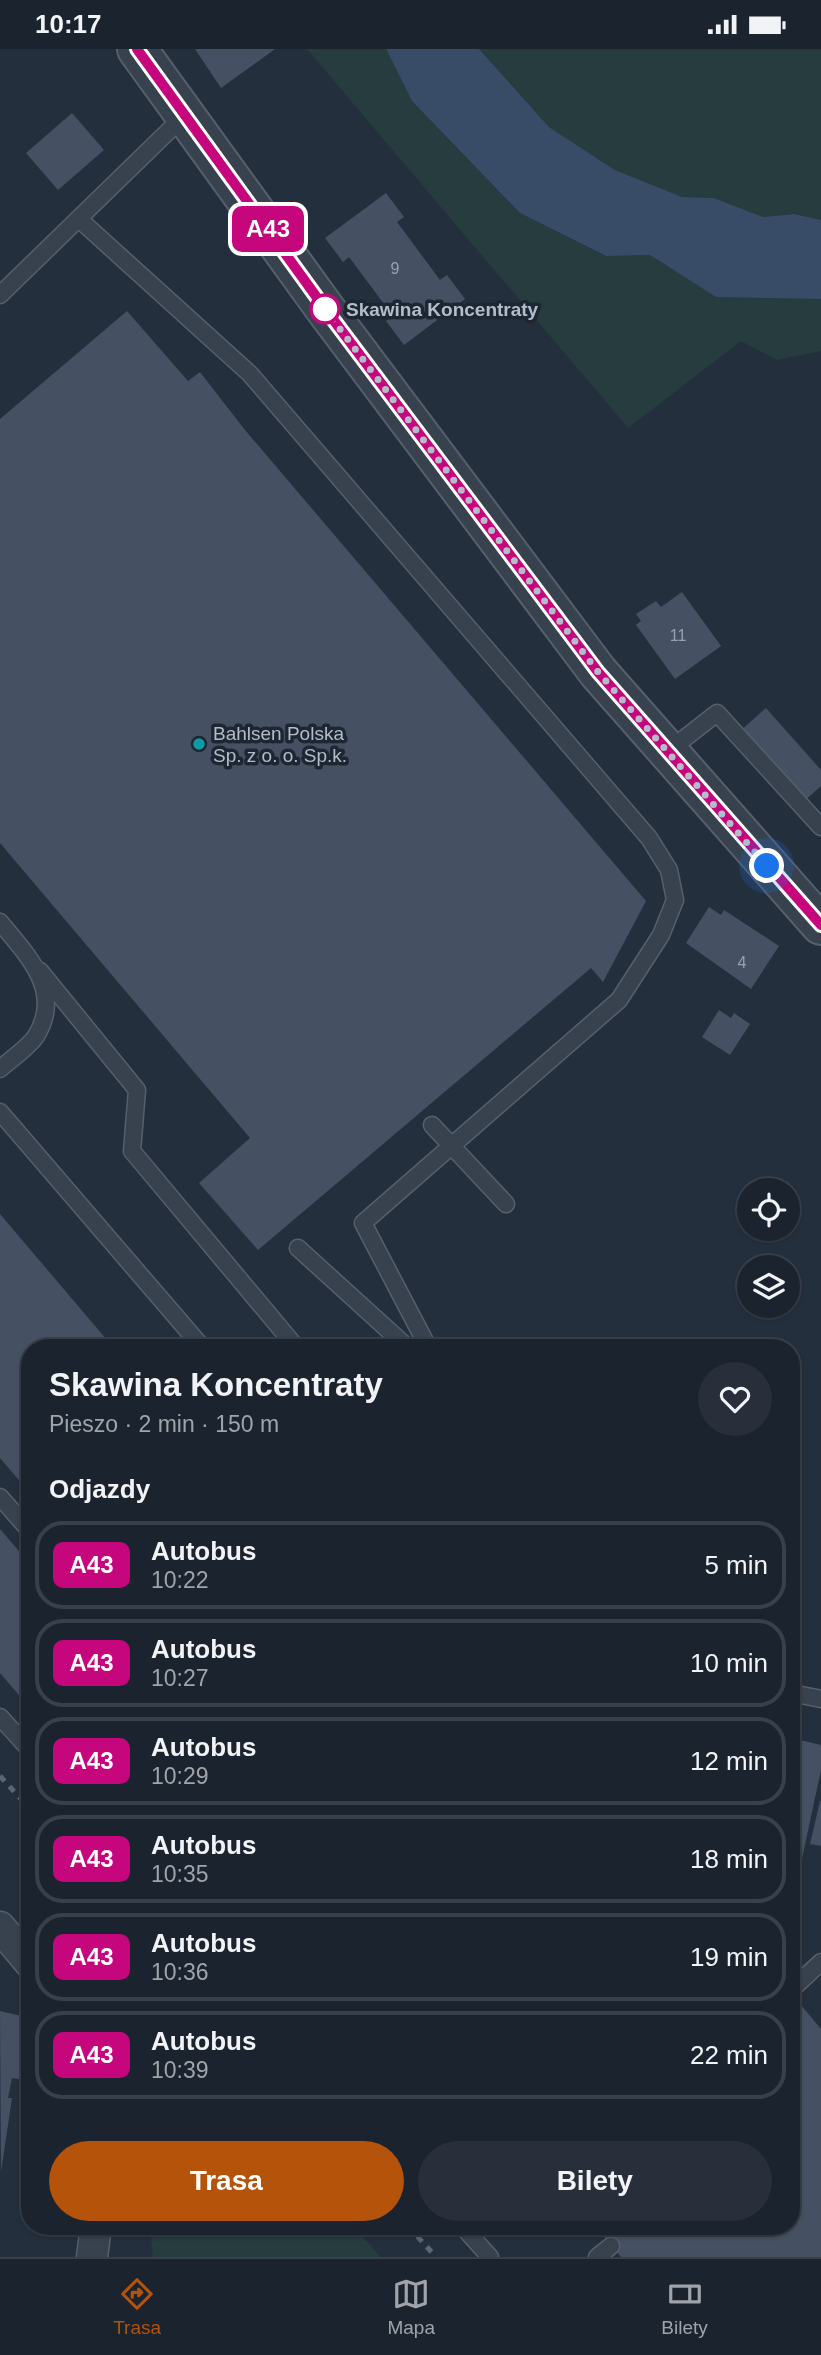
<!DOCTYPE html>
<html lang="pl">
<head>
<meta charset="utf-8">
<style>
	body { margin:0; font-family:Arial,sans-serif; background:#282f3a; color:#f1f3f6; height:100vh; display:flex; flex-direction:column; font-size:26px; white-space:nowrap }
	* { box-sizing:border-box; margin:0 }
	p { font-size:23px; color:#a0a4aa }
	.icon { flex:none; width:38px; height:38px; fill:none; stroke:currentColor; stroke-width:2; stroke-linecap:round; stroke-linejoin:round }
	.map { position:relative; flex:1; overflow:hidden }
	.panel { position:absolute; left:21px; top:1290px; width:779px; height:896px; display:flex; flex-direction:column; background:#1b232e; border-radius:28px; box-shadow:0 2px 5px #0004,0 0 0 2px #39404a }
	.panel>* { flex:none }
	.badge { padding:0 14px; border-radius:10px; font-size:24px; line-height:46px }
	.buttons { position:absolute; left:737px; top:1129px; display:grid; gap:14px }
	.buttons a { display:grid; place-items:center; width:63px; height:63px; border-radius:50%; background:#1b232e; box-shadow:0 2px 5px #0004,0 0 0 2px #39404a; font-size:35px }
	.you { position:absolute; width:35px; height:35px; margin:-18px; border:5px solid #fff; border-radius:50%; background:#1a73e8; box-shadow:0 0 0 10px #1a73e833 }
	.map>.badge { position:absolute; translate:-50% -50%; box-shadow:0 0 0 4px #fff }
	h2 { padding:0 28px; font-size:26px; line-height:63px }
	.round { display:grid; place-items:center; flex:none; width:74px; height:74px; border-radius:37px; background:#282f3a }
	.summary { display:flex; align-items:center; justify-content:space-between; height:119px; padding:0 28px }
	h1 { font-size:33px; font-weight:800; line-height:52px }
	.primary-button { display:flex; gap:14px; margin-top:auto; padding:14px 28px }
	.primary-button a { flex:1; height:80px; border-radius:42px; background:#b45309; color:#fff; font-size:28px; font-weight:800; line-height:80px; text-align:center }
	.primary-button a+a { background:#282f3a; color:#f1f3f6 }
	ul { padding:0; list-style:none }
	li { display:flex; align-items:center; gap:21px; height:88px; margin:0 14px 10px; padding:0 14px; border:4px solid #39404a; border-radius:28px }
	li div { flex:1 }
	li b { display:block; font-size:26px }
	li em { font-style:normal }
	li .badge { min-width:77px; font-weight:700; text-align:center }
	.status { display:flex; justify-content:space-between; align-items:center; height:49px; padding:0 35px; background:#1b232e; direction:ltr }
	.status svg { height:19px; fill:currentColor }
	.menu { display:flex; justify-content:space-around; align-items:center; height:98px; border-top:2px solid #39404a; background:#1b232e; font-size:19px; color:#a0a4aa }
	.menu a { display:grid; justify-items:center; gap:4px }
	.menu .on { color:#b45309 }
	.map>svg:first-child { display:block }
	.green { fill:#263c3f }
	.water { fill:#394c67 }
	.building { fill:#455162 }
	.lines { fill:none; stroke-linecap:round; stroke-linejoin:round }
	.service-casing { stroke:#565f6c; stroke-width:19 }
	.minor-casing { stroke:#565f6c; stroke-width:33 }
	.tertiary-casing { stroke:#565f6c; stroke-width:42 }
	.service { stroke:#38414e; stroke-width:16 }
	.minor { stroke:#38414e; stroke-width:30 }
	.tertiary { stroke:#38414e; stroke-width:38 }
	.rail { stroke:#5a6575; stroke-width:5; stroke-dasharray:7 7; stroke-linecap:butt }
	.line-casing { stroke:#fff; stroke-width:16 }
	.line { stroke:#c5067d; stroke-width:10 }
	.walk { stroke:#b4bcc9; stroke-width:7; stroke-dasharray:0 12.6 }
	.stop-dot { fill:#fff; stroke:#c5067d; stroke-width:3.5 }
	.culture-dot { fill:#0f9aa8; stroke:#1d2633; stroke-width:2.5 }
	.labels { text-anchor:middle; dominant-baseline:central; stroke-width:7; stroke-linejoin:round; paint-order:stroke }
	.number-label { font-size:16px; fill:#98a1af }
	.stop-label { font-size:19px; font-weight:bold; fill:#b4bcc9; stroke:#1d2633; text-anchor:start }
	.poi-label { font-size:19px; fill:#b4bcc9; stroke:#1d2633; text-anchor:start }
</style>
</head>
<body>
<div class="status"><b>10:17</b><svg viewBox="0 0 49 12"><path d="M0 12V9h3v3zM5 12V6h3v6zM10 12V3h3v9zM15 12V0h3v12zM26 1h20v11H26zM47 4h2v5h-2z"/></svg></div>
<div class="map">
<svg width="821" height="2208" viewBox="0 0 821 2208">
	<rect width="100%" height="100%" fill="#242f3e"/>
	<g class="green">
		<path d="M307,0h79l26,52 108,112 85,43 45,-1 66,42 105,2v52l-44,9 -36,-19 -113,87z"/>
		<path d="M479,0h342v171l-27,-6 -31,3 -49,-19 -32,-1 -67,-27 -66,-43z"/>
		<path d="M150,2177h204l26,31h-227z"/>
	</g>
	<path class="water" d="M386,0h93l70,78 66,43 67,27 32,1 49,19 31,-3 27,6v79l-105,-2 -66,-42 -44,1 -86,-43 -108,-112z"/>
	<g class="building">
		<path d="M195,0h80l-54,39z"/>
		<path d="M72,64l32,37 -46,40 -32,-37z"/>
		<path d="M386,144l18,24 -7,5 43,58 7,-5 18,24 -61,46 -18,-24 7,-5 -44,-59 -6,5 -18,-24z"/>
		<path d="M127,262l61,70 12,-9 45,58 401,471 -43,81 -12,-14 -333,282 -59,-67 51,-45 -250,-295v-424z"/>
		<path d="M682,543l39,54 -46,33 -39,-54 5,-4 -5,-7 20,-13 5,6z"/>
		<path d="M766,659l55,62v16l-19,17 -63,-71z"/>
		<path d="M709,858l12,8 3,-5 55,36 -28,43 -65,-46z"/>
		<path d="M719,961l12,8 3,-5 16,11 -20,31 -28,-18z"/>
		<path d="M0,1165l113,133h-83v146l-30,-35z"/>
		<path d="M0,1480l30,35v144l-30,-35z"/>
		<path d="M792,1689l29,7v25l-27,126h-3z"/>
		<path d="M820,1752h1v45l-11,-2z"/>
		<path d="M801,1956l20,24v228h-200l-26,-31h196v-213z"/>
		<path d="M0,1962l30,7v38l-5,24 -13,-2 -4,20h4l-11,74z"/>
		<path d="M519,2177h22l-12,11z"/>
	</g>
	<g class="lines">
		<defs>
			<g id="service">
				<path d="M80,171l170,154 399,464 20,32 6,30 -14,35 -42,65 -256,223 65,124"/>
				<path d="M0,246l185,-180"/>
				<path d="M667,703l50,-39 104,114"/>
				<path d="M0,873c27,33 64,69 36,114 -8,12 -25,23 -36,33"/>
				<path d="M40,922l97,119 -5,61 164,196"/>
				<path d="M0,1063l202,235"/>
				<path d="M432,1076l74,79"/>
				<path d="M298,1199l109,99"/>
				<path d="M0,1448l30,34"/>
				<path d="M791,1644l30,6"/>
				<path d="M0,1668l30,33"/>
				<path d="M791,1941l30,-28"/>
				<path d="M462,2177l28,31"/>
				<path d="M597,2208l14,-11"/>
			</g>
			<g id="minor">
				<path d="M0,1878l30,36"/>
				<path d="M92,2208l4,-31"/>
			</g>
			<path id="tertiary" d="M137,0l189,261 272,362 223,253"/>
		</defs>
		<use href="#service" class="service-casing"/>
		<use href="#minor" class="minor-casing"/>
		<use href="#tertiary" class="tertiary-casing"/>
		<use href="#service" class="service"/>
		<use href="#minor" class="minor"/>
		<use href="#tertiary" class="tertiary"/>
		<g class="rail">
			<path d="M0,1727l30,33"/>
			<path d="M408,2177l28,31"/>
		</g>
	</g>
	<g class="lines">
		<defs>
			<path id="line" d="M137,0l189,261 272,362 223,253"/>
		</defs>
		<use href="#line" class="line-casing"/>
		<use href="#line" class="line"/>
		<path class="walk" d="M325,260l273,363 169,194"/>
	</g>
	<circle class="stop-dot" cx="325" cy="260" r="14"/>
	<circle class="culture-dot" cx="199" cy="695" r="7"/>
	<g class="labels">
		<g class="number-label">
			<text x="395" y="219">9</text>
			<text x="678" y="586">11</text>
			<text x="742" y="913">4</text>
		</g>
		<g class="stop-label">
			<text x="346" y="260">Skawina Koncentraty</text>
		</g>
		<g class="poi-label">
			<text x="213" y="684">Bahlsen Polska<tspan x="213" dy="22">Sp. z o. o. Sp.k.</tspan></text>
		</g>
	</g>
</svg>
<div class="buttons">
<a><svg class="icon" aria-label="locate" viewBox="0 0 24 24"><circle cx="12" cy="12" r="6"/><path d="M12 2v4M12 18v4M2 12h4M18 12h4"/></svg></a>
<a><svg class="icon" aria-label="layers" viewBox="0 0 24 24"><path d="M12 4l9 5-9 5-9-5zM3 14l9 5 9-5"/></svg></a>
</div>
<div class="you" style="left:767px;top:817px"></div>
<b class="badge" style="left:268px;top:180px;background:#c5067d;color:#fff">A43</b>
<section class="panel">
<div class="summary"><div><h1>Skawina Koncentraty</h1><p>Pieszo · 2 min · 150 m</p></div><a class="round"><svg class="icon" aria-label="heart" viewBox="0 0 24 24"><path d="M12 20l-8-8c-3-5 5-10 8-4 3-6 11-1 8 4z"/></svg></a></div>
<h2>Odjazdy</h2>
<ul>
<li><span class="badge" style="background:#c5067d;color:#fff">A43</span><div><b>Autobus</b><p>10:22</p></div><em>5 min</em></li>
<li><span class="badge" style="background:#c5067d;color:#fff">A43</span><div><b>Autobus</b><p>10:27</p></div><em>10 min</em></li>
<li><span class="badge" style="background:#c5067d;color:#fff">A43</span><div><b>Autobus</b><p>10:29</p></div><em>12 min</em></li>
<li><span class="badge" style="background:#c5067d;color:#fff">A43</span><div><b>Autobus</b><p>10:35</p></div><em>18 min</em></li>
<li><span class="badge" style="background:#c5067d;color:#fff">A43</span><div><b>Autobus</b><p>10:36</p></div><em>19 min</em></li>
<li><span class="badge" style="background:#c5067d;color:#fff">A43</span><div><b>Autobus</b><p>10:39</p></div><em>22 min</em></li>
</ul>
<div class="primary-button"><a>Trasa</a><a>Bilety</a></div>
</section>
</div>
<nav class="menu">
<a class="on"><svg class="icon" aria-label="directions" viewBox="0 0 24 24"><path d="M12 3l9 9-9 9-9-9zM9 14v-3h6M13 9l2 2-2 2"/></svg>Trasa</a>
<a><svg class="icon" aria-label="map" viewBox="0 0 24 24"><path d="M3 6l6-2 6 2 6-2v14l-6 2-6-2-6 2zM9 4v14M15 6v14"/></svg>Mapa</a>
<a><svg class="icon" aria-label="tickets" viewBox="0 0 24 24"><path d="M3 7h18v10H3zM15 7v10"/></svg>Bilety</a>
</nav>
</body>
</html>
